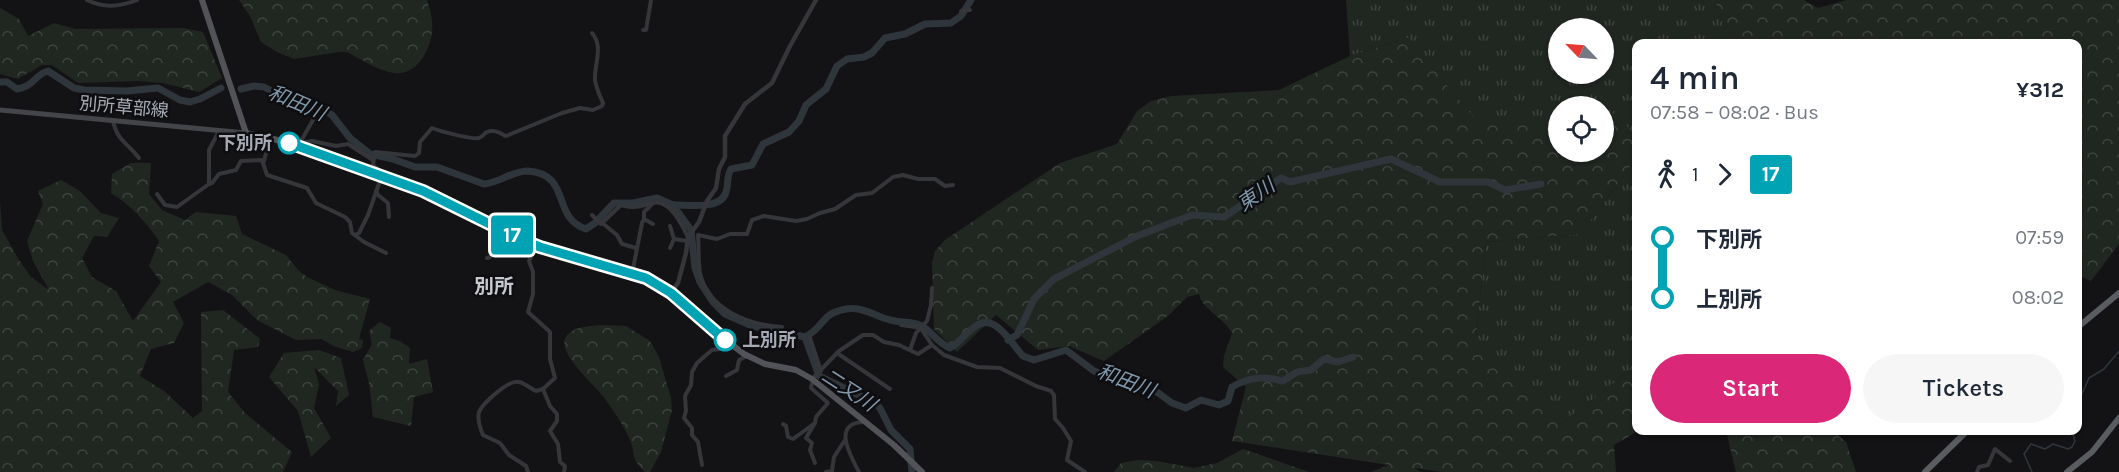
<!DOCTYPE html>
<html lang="en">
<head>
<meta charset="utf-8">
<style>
	body { margin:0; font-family:Karla,"Noto Sans JP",sans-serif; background:#f6f6f7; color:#1f2937; height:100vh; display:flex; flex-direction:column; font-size:22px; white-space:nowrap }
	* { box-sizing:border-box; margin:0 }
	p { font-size:20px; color:#747a83 }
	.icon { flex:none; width:33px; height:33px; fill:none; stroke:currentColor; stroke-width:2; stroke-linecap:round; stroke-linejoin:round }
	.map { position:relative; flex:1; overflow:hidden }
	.sheet { position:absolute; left:1632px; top:39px; width:450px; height:396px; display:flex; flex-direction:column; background:#fff; border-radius:12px; box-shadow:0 2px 4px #0004 }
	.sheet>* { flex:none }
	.badge { padding:0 12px; border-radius:4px; font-size:21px; line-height:39px }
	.needle { width:39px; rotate:295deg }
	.controls { position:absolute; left:1548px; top:18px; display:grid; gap:12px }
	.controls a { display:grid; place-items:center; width:66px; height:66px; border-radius:50%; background:#fff; box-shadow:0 2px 4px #0004; font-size:30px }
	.map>.badge { position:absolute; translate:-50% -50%; box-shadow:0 0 0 3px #fff }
	.legs { display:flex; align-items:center; gap:9px; height:66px; padding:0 18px; font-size:20px }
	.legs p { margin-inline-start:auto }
	.summary { display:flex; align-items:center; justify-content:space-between; height:102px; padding:0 18px }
	h1 { font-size:33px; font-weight:600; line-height:45px }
	.primary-button { display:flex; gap:12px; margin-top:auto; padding:12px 18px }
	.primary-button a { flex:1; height:69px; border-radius:36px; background:#db2777; color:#fff; font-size:24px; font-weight:600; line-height:69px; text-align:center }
	.primary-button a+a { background:#f6f6f7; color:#1f2937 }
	ul { padding:0 18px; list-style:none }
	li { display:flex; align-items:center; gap:21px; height:60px; font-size:22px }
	li i { display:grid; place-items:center; width:9px; height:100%; margin:0 8px; background:currentColor }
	li i::after { content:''; width:15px; height:15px; margin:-8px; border:4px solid; border-radius:50%; background:#fff }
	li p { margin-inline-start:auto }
	li:first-child i { background:linear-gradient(#0000 50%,currentColor 0) }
	li:last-child i { background:linear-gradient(currentColor 50%,#0000 0) }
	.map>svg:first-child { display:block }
	.grass { fill:url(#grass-tufts); fill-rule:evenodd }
	.forest { fill:url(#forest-crowns) }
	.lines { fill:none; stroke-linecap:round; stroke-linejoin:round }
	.stream { stroke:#2e363c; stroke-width:1.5 }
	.river { stroke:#2e363c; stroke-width:7 }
	.minor { stroke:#35363a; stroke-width:4 }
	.tertiary { stroke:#35363a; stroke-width:4.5 }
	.secondary { stroke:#434549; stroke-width:5 }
	.primary { stroke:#515358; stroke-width:6 }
	.trunk { stroke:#595c61; stroke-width:6 }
	.line-1-casing { stroke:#fff; stroke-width:14 }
	.line-1 { stroke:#00a3b4; stroke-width:9 }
	.stop-1-dot { fill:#fff; stroke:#00a3b4; stroke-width:3 }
	.labels { text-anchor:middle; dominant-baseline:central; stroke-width:5; stroke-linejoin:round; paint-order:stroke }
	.street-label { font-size:18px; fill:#a6abb4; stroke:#0e0e10 }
	.stop-label { font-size:18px; font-weight:bold; fill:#a6abb4; stroke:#0e0e10; text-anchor:end }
	.water-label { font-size:20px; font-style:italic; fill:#8098ac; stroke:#0e0e10 }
	.neighbourhood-label { font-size:20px; font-weight:bold; fill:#c7c9d0; stroke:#0e0e10 }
</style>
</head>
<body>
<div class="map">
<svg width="2119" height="472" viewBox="0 0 2119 472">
	<defs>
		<pattern id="grass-tufts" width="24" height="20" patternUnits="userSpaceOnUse" patternTransform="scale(1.5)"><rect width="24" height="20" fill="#202721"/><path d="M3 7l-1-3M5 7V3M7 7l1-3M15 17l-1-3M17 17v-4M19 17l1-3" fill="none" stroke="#3d443f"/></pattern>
		<pattern id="forest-crowns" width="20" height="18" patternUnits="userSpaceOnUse" patternTransform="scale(1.5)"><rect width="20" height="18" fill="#202721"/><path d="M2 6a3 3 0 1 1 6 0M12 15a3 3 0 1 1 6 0" fill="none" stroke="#3d443f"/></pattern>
	</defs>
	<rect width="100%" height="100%" fill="#131315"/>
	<g class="grass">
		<path d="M1346,0h370l1,12 17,31 -98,1v102l-15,-32h-17v-8h-46v10l-83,4 -67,-82 -58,18zM1558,28h46v46h-46z"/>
		<path d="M1636,159v207l-75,58 -85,-87 10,-95 94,-8z"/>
	</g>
	<g class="forest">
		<path d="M239,0h188c2,7 5,15 5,23 2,20 -12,53 -38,50 -16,-2 -33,-14 -47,-21h-8l-45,7 -17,-7 -16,-10 -11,-26z"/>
		<path d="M1716,0h88l14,8 29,-8h272v244l-28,37 -13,-6v-231l-344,-1 -17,-31z"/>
		<path d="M0,8l19,11 9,17 26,-13 21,6 108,-1 20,4 19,46 -23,14 -36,-9 -24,-2 -61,2 -26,-18h-10l-24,14 -18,-5z"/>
		<path d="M1408,38l67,81 83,-3v36h46v-38l17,-1 15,33v13l-56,75 -94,8 -10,94 85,88 75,-58 2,65 -24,14 2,27h-175l-27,-4 7,4h-50l18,-7 -157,-24 14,-54 -23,-20 1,-11 8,-23c-8,-15 -31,-25 -33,-39l-12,3 -19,19 -64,45 -35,-15 -31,4 -42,-35 -39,37 -23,-23 -2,-66 3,-12 10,-11 115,-77 57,-19 20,-33 14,-10 20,-5 108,-6 71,-34z"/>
		<path d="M131,163h20l-2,31 13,16 23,10 11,-8 40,4 6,18 44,21 12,15 9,7 28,13 35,9 -11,40 4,1 -1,8 -9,4 -17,-5 -15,-8 -25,1 -39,-20 -25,-25 -24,-13 -35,20 11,21 -10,20 -23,6 -11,27 24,15 29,27 9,-7 -1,-99 22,-2 37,29 -2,8 -24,3 -6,42 17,21 47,39 -9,20h-283v-271l2,29 17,30 12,17 18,13 -16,-29 -6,-20 16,-37 -5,-13 23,-11 19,11 21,22 18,5 -12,19 -13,-1 -12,22 10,19 24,14 17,30 28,-39 -12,-16 10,-25c-13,-19 -28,-36 -48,-48l1,-19z"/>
		<path d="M380,322l11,6 -1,10 10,3 10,7 -1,16 18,-5 6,33 -19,5 -3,29 -38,-9 -4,-34 -6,-23 9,-16 -3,-13z"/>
		<path d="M603,325l23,1 24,15 9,16 12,41 1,12 -11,42 -11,20h-5c-16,-16 -8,-15 -15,-32 -6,-15 -18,-31 -27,-44 -9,-11 -44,-42 -38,-57 5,-13 26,-13 38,-14z"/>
		<path d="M319,350l22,8 8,37 -13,11 2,-15 -24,-24 5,17 -5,24 17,30 -20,19 -13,-46 -29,-34 15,-24z"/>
		<path d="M1726,431h107l13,11 10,30h-120z"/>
		<path d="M1243,449l66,23h-195l7,-9 17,-3 19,1 37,7 23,-5z"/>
	</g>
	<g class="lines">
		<g class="stream">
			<path d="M2078,399l2,-1 9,-20 15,-9 15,-18"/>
			<path d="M2032,472l-8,-18 7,-10 14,5 8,-5 15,5 4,-2 3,-6 -3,-11"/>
		</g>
		<g class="river">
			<path d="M0,82h7l10,7c18,-3 17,-14 31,-18l26,17 10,2 43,1 31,-3 22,12 10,2 10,-3 21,-11"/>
			<path d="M241,89l13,-3 10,1 42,22 19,2 7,4 18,23 20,16 23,5 22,8h22l47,17c15,-1 28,-13 44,-13 44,3 23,47 58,58l9,-6 19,-20h19l24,-5 16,7 18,25 4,38 5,14 13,20 12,12 27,12 53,11c15,-7 17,-19 28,-24 24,-10 33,-1 54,6 10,4 23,2 33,6 11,5 17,18 30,23 9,-5 14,-13 22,-19 22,-20 37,12 51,27l11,4 32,-10 28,21 31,13 32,8 15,11 14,5 15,-8 18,5 9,-4 4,-14c17,-10 32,-11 51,-6l14,-9 14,-2 13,-11 14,3 15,-5"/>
			<path d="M673,205c14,-1 48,6 53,-13 3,-9 0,-15 5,-23l21,-4 11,-21 26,-12 10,-11 7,-16 20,-16 11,-23 10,-7 17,-2 8,-4 13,-15 20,-4 20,-10 26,-1 10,-7 10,-16"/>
			<path d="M805,337l14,39 56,27 5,5 11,22 19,19 2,23"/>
			<path d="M1008,340l9,-5 17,-36 20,-20 83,-43 55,-21 32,2 57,-39 9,4 101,-23 49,23h48l17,8 36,-6"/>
		</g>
		<g class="minor">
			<path d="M87,0c16,8 33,7 50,0"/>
			<path d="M961,11l9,-1"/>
			<path d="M643,30h3l5,-30"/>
			<path d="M113,121c5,21 13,20 26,37"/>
			<path d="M301,141l16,-28v-8"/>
			<path d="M296,144l16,-3 24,5 12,-2 25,16"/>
			<path d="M264,161l6,-23"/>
			<path d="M209,184l3,-1 7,-9 17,-4 5,-9 21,-1 5,15 40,13 9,15 29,14 5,5 2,11 12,9 22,11"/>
			<path d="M376,191l2,4 10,8 1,14"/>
			<path d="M157,194l8,11 12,2 32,-23v-34l10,-19"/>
			<path d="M592,215l9,9 20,-19c13,4 19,1 32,-2 17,-4 29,22 35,34"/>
			<path d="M644,219v-7l9,-9"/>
			<path d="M601,222l16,13 5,9 14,4"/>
			<path d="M355,235l4,-2 9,-18 14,-40v-3l-9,-7 2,-13 40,4 4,-3 1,-11 12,-14c7,3 41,12 47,10 5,-2 4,-4 8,-6 7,-3 13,1 19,4l56,-23 18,-5 13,2 9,-4 1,-3c-3,-7 -7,-15 -8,-23 -1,-16 9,-33 -3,-47"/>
			<path d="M674,239l13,2"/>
			<path d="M537,246l-8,15 4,11v22l-5,18 22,20v27l5,19 -12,11 7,17 7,8v7l-7,10 8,13 2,18 5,4 -1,6"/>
			<path d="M670,248l4,-9 -4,-13"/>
			<path d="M487,258l3,-1 15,-26"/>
			<path d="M632,274l10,-51 2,-4 9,5"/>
			<path d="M901,325l15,2 6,3 10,15 12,10 33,12 23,1 36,18 15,5 3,4 1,24 8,9 8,13 -4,19 18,12"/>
			<path d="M782,327c-33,-2 -74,-17 -82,-54 -2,-12 -1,-26 -2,-38l19,4 13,-5h17l5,-14 12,-4 32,5 11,-2 13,-6 15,-4 21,-14 16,-2 21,-16 10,-2 15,4h17l10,7 8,-1"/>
			<path d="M810,338l11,33"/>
			<path d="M910,350l6,-17 11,-12 4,-16 1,-17"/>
			<path d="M837,353l53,36"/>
			<path d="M726,376l11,-6 2,-10 8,-4"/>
			<path d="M812,379l27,-28 24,-16h10l11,7 15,3 19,9 14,-9"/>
			<path d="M815,423l-9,15 6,5 -2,7 5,13"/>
			<path d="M783,424l3,2 2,11 5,2 22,-16 1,-6 12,-14 -17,-15 2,-8"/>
			<path d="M702,465l-4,-23 -6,-7v-7l-8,-10 2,-7 -1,-15 6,-11 1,-13 5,-9 15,-13 8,-1 11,-5"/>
			<path d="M528,472l-2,-6 -17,-11 -9,-12 -17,-8c-3,-7 -6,-15 -4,-23 3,-8 30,-33 40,-30 6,1 12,7 17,9l7,-2"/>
			<path d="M826,472l6,-1 2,-14 11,-17"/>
			<path d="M859,472c-9,-17 -28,-50 6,-50"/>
			<path d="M1977,472l2,-5 9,-2 7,-16 15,12"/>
		</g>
		<path class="tertiary" d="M671,293l7,-10 8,-30 2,-16 11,-15 8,-21 9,-13 3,-19 6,-12v-21l20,-32 27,-21 18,-37 26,-46"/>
		<path class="secondary" d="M0,110l246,23"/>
		<path class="primary" d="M202,0l44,133 24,5 25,7 111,39 134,63 106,31 25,15 34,31 39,30 21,10 31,6 16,9 82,66 28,27"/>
		<g class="trunk">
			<path d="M2078,327l41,-34"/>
			<path d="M1925,472l43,-42"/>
			<path d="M2067,472l25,-20 27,-34"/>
		</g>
	</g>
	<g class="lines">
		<defs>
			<path id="line-1" d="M289,143l134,48 97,48 20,8 106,31 25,15 54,47"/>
		</defs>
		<use href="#line-1" class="line-1-casing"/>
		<use href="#line-1" class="line-1"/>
	</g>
	<g class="stop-1-dot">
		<circle cx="289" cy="143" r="10"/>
		<circle cx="725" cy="340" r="10"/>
	</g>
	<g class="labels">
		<g class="street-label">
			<text transform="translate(124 107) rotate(5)">別所草部線</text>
		</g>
		<g class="stop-label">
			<text x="272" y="143">下別所</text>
			<text x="742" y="340" text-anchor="start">上別所</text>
		</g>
		<g class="water-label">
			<text transform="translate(297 103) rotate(23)">和田川</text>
			<text transform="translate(1256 195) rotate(-35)">東川</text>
			<text transform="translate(1126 381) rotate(21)">和田川</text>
			<text transform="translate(849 390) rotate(33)">二又川</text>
		</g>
		<g class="neighbourhood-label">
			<text x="494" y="286">別所</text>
		</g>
	</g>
</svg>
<div class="controls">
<a><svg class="needle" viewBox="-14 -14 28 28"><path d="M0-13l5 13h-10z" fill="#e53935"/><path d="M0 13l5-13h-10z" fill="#747a83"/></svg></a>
<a><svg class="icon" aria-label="locate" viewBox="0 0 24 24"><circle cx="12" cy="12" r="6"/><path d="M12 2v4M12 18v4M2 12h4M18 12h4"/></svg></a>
</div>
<b class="badge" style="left:512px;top:235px;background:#00a3b4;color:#fff">17</b>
<section class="sheet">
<div class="summary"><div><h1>4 min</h1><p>07:58 – 08:02 · Bus</p></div><b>¥312</b></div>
<div class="legs"><svg class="icon" aria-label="walk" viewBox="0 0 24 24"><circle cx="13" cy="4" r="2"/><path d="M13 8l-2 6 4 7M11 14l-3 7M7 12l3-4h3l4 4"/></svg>1<svg class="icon" aria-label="forward" viewBox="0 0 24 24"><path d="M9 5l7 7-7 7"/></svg><b class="badge" style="background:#00a3b4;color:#fff">17</b></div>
<ul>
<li><i style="color:#00a3b4"></i><b>下別所</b><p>07:59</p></li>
<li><i style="color:#00a3b4"></i><b>上別所</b><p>08:02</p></li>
</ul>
<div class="primary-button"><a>Start</a><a>Tickets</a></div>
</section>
</div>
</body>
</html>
